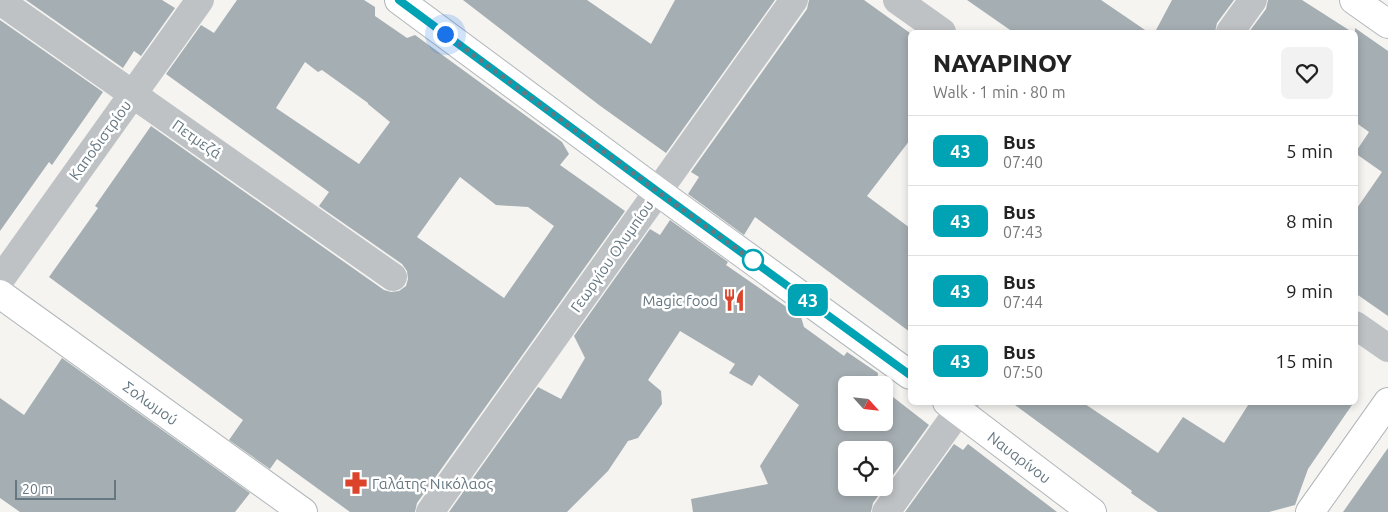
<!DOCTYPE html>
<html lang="en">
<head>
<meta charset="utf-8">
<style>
	body { margin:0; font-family:Ubuntu,sans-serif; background:#f2f2f2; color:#222; height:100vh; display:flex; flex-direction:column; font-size:19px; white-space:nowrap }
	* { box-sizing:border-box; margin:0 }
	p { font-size:16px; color:#767676 }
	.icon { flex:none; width:28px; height:28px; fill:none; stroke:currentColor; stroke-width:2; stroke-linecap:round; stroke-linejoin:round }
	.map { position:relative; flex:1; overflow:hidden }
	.drawer { position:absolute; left:908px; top:30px; width:450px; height:375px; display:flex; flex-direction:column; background:#fff; border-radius:8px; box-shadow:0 2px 8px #0003 }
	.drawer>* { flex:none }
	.badge { padding:0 10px; border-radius:8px; font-size:18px; line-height:32px }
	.needle { width:32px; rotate:117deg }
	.buttons { position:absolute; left:838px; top:376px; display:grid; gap:10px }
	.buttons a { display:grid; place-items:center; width:55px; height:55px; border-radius:8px; background:#fff; box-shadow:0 2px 8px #0003; font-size:25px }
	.scale { position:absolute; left:15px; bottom:12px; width:101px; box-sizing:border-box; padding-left:5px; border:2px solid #657781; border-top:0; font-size:14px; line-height:18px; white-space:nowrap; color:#657781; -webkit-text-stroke:4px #fff; paint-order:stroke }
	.you { position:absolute; width:25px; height:25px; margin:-12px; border:4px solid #fff; border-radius:50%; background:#1a73e8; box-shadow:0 0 0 8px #1a73e833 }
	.map>.badge { position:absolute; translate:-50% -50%; box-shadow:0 0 0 2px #fff }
	.round { display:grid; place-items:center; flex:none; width:52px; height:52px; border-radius:8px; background:#f2f2f2 }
	.overview { display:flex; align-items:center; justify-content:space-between; height:85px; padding:0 25px }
	h1 { font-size:24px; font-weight:800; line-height:38px }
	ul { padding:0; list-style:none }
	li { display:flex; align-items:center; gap:15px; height:70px; padding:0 25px; border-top:1px solid #e0e0e0 }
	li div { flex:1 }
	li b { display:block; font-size:19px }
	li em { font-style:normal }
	li .badge { min-width:55px; font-weight:700; text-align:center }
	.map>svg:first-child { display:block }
	.building { fill:#a5aeb2; fill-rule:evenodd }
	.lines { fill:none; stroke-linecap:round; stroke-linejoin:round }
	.secondary-casing { stroke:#b0b6ba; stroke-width:30 }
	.street { stroke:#bec2c5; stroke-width:28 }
	.secondary { stroke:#fff; stroke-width:28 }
	.line-casing { stroke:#fff; stroke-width:11 }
	.line { stroke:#00a3b4; stroke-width:8 }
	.walk { stroke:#657781; stroke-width:5; stroke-dasharray:0 9 }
	.stop-dot { fill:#fff; stroke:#00a3b4; stroke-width:2.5 }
	.labels { text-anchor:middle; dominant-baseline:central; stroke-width:5; stroke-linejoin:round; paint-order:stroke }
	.street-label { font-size:15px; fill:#657781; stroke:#fff }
	.poi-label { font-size:15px; fill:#657781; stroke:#fff; text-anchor:end }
</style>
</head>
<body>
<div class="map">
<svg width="1388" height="512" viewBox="0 0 1388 512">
	<rect width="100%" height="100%" fill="#f5f4f1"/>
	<g class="building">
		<path d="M26,0h136l13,8 -34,48 -7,-5 -11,17z"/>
		<path d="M237,0h127l11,7v9l32,22 8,-3 147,107 7,12 -9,11 65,46 -208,292 -2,9h-65l-73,-53 -7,10 -41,-29 14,-20 -194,-143 49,-69 -3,-2 56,-80 233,164 7,2 8,-1 7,-5 2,-7 -1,-8 -5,-7 -83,-58 10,-14 -163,-118 35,-49 13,8zM305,62l13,10 4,-2 46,33v1l22,18 -31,42 -83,-56zM460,177l36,28 32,2 26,19 -50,72 -87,-61z"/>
		<path d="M463,0h124l64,44 24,-44h100l-109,153 -67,-48z"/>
		<path d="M809,0h55l46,33v107l-43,56 43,32v104l-155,-115 -11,18 -56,-41 11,-17 -8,-5 116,-163z"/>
		<path d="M967,0h134l47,32h-135z"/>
		<path d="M1172,0h62l-17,23 -2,9h-60z"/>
		<path d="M1268,0h34l50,32h-103l17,-23z"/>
		<path d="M0,20l103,72 -51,73 -3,-3 -49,69z"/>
		<path d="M1355,28l33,23v265l-33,-23v-82l27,-39 -27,-19 14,-21 -14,-10z"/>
		<path d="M670,220l58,42 -2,3 75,52 3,10 40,29 3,-4 31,21 -1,12h-31v37h38v-32l45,35 -56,78 -2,9h-178l-2,-13 77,-15 -8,-18 39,-61 -40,-30 -7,11 -23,-13 6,-9 -55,-33 -32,49 13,11 1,13 -24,34 -10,3 -20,30 -41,41h-118l89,-125 23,12 24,-41 -11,-22 76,-107 10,6zM846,450h38v38h-38z"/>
		<path d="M62,358l188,135 -15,19h-215l-20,-14v-100l24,17z"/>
		<path d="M1011,402h71l76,51 25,-36 41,26 26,-41h104l-46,67 -13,36 -26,7h-111l-27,-19 1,-2z"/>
		<path d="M954,444l9,6 5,-6 89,68h-152z"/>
		<path d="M1388,448v64h-45z"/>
	</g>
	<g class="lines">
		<defs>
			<g id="secondary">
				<path d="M399,0l258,191 253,184"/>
				<path d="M1354,0l34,24"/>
				<path id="s1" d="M0,294l303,218"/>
				<path id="s2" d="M947,402l145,110"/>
				<path d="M1310,512l78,-110"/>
			</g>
		</defs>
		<use href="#secondary" class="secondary-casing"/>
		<g class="street">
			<path d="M897,0l45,32"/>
			<path d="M0,1l393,276"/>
			<path d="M1230,32l23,-32"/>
			<path d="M0,280l200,-280"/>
			<path d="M1355,325l33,23"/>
			<path d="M430,512l364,-512"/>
			<path d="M886,512l79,-110"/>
		</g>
		<use href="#secondary" class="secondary"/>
	</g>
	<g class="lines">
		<defs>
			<path id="line" d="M399,0l258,191 253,184"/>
		</defs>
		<use href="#line" class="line-casing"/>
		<use href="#line" class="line"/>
		<path class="walk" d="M445,34l212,157 99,72 -3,-3"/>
	</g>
	<defs>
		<symbol id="restaurant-bare" viewBox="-9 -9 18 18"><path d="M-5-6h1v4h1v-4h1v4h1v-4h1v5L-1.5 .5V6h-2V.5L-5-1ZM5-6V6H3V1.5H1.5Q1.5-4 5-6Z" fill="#db432a" stroke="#fff" stroke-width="2.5" paint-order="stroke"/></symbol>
		<symbol id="pharmacy-bare" viewBox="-9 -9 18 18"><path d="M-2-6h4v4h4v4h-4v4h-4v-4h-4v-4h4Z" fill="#db432a" stroke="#fff" stroke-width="2.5" paint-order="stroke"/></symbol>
	</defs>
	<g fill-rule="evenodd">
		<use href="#restaurant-bare" x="718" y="284" width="32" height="32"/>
		<use href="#pharmacy-bare" x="340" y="467" width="32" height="32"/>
	</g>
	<circle class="stop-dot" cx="753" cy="260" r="10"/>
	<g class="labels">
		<g class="street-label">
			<text transform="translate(197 139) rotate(35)">Πετμεζά</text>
			<text transform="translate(100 140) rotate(-54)">Καποδιστρίου</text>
			<text transform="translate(612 256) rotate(-55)">Γεωργίου Ολυμπίου</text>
			<text stroke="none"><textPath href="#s1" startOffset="186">Σολωμού</textPath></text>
			<text stroke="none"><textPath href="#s2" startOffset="91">Ναυαρίνου</textPath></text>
		</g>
		<g class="poi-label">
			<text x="718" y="300">Magic food</text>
			<text x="372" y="483" text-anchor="start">Γαλάτης Νικόλαος</text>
		</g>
	</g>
</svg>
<div class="buttons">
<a><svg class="needle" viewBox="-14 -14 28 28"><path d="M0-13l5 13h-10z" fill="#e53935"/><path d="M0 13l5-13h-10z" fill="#767676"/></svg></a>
<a><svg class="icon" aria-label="locate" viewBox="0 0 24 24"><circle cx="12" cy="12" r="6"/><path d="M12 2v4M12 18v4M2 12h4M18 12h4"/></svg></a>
</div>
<div class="scale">20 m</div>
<div class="you" style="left:445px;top:34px"></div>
<b class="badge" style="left:808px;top:300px;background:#00a3b4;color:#fff">43</b>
<section class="drawer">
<div class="overview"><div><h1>ΝΑΥΑΡΙΝΟΥ</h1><p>Walk · 1 min · 80 m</p></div><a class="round"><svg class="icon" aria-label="heart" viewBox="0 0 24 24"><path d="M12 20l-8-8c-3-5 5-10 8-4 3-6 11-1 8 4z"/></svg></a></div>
<ul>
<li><span class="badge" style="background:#00a3b4;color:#fff">43</span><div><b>Bus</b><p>07:40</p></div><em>5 min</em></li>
<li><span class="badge" style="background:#00a3b4;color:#fff">43</span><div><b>Bus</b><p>07:43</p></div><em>8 min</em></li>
<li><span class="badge" style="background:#00a3b4;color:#fff">43</span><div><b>Bus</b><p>07:44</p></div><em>9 min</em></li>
<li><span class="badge" style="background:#00a3b4;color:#fff">43</span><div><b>Bus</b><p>07:50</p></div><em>15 min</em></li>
</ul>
</section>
</div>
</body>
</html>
